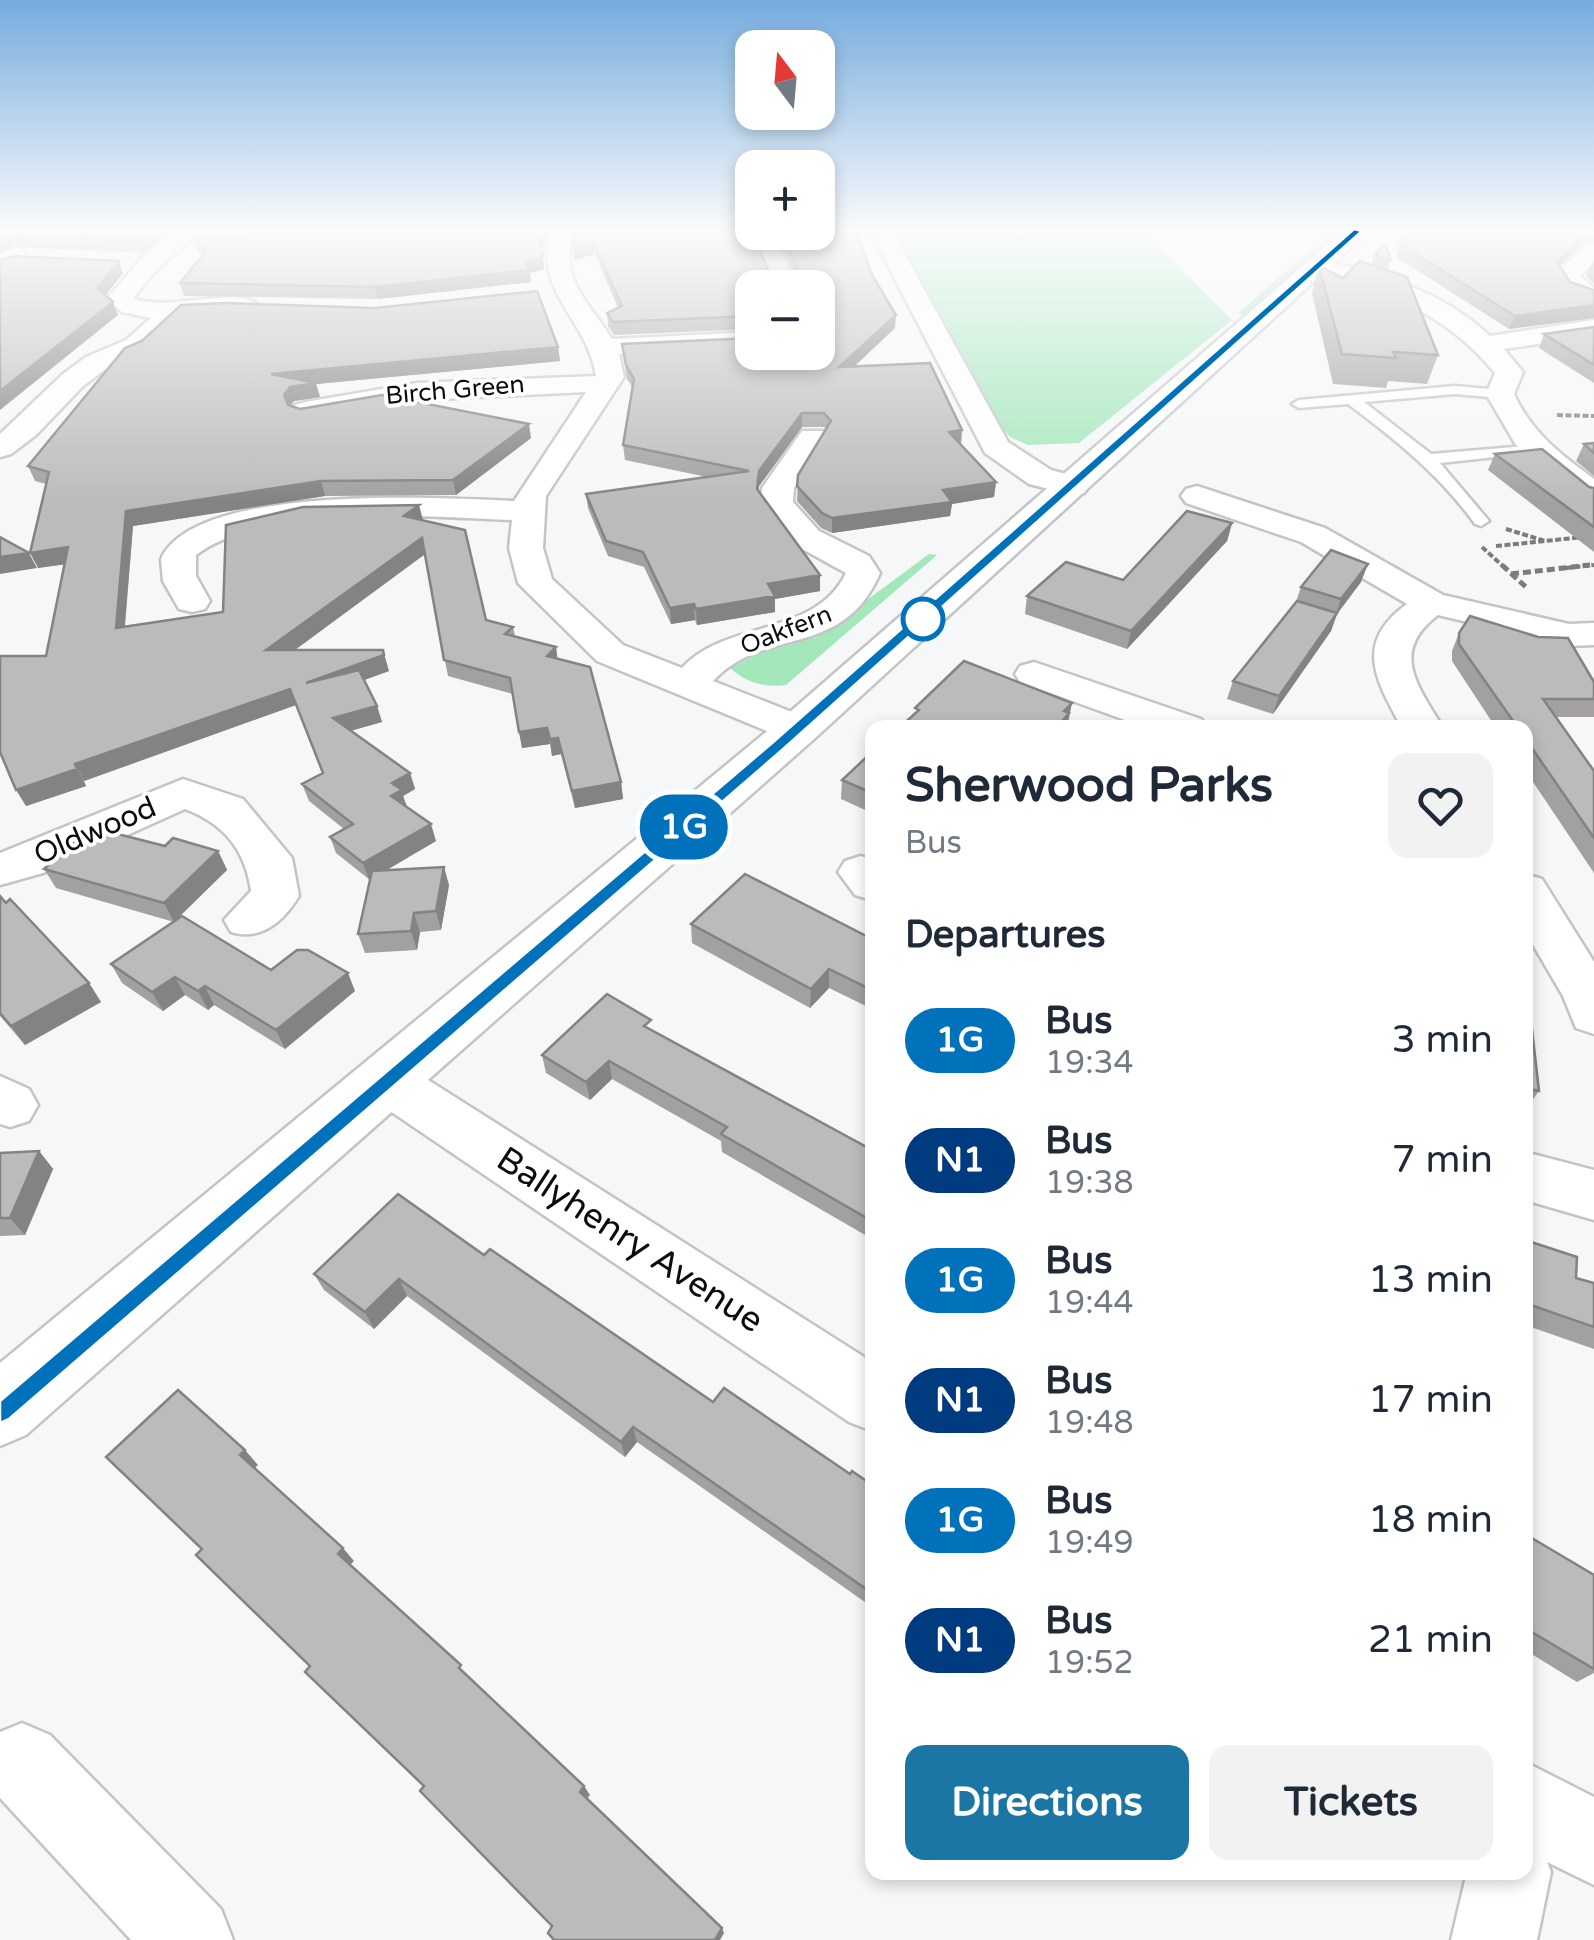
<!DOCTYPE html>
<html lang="en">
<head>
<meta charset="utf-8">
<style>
	body { margin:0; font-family:"Varela Round",sans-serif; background:#f2f2f3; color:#1f2937; height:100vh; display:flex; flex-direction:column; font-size:38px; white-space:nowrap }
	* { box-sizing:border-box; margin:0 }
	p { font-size:32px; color:#747a83 }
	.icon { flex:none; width:55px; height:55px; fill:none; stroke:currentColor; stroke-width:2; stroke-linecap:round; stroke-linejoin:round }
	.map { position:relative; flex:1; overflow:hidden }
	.sheet { position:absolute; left:865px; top:720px; width:668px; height:1160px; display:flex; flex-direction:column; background:#fff; border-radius:20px; box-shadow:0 5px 15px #0003 }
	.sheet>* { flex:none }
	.badge { padding:0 20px; border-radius:32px; font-size:35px; line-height:65px }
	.needle { width:65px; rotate:344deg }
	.controls { position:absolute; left:735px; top:30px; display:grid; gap:20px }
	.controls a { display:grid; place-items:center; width:100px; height:100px; border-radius:20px; background:#fff; box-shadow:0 5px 15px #0003; font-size:50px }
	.map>.badge { position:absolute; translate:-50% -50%; box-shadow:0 0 0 5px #fff }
	h2 { padding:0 40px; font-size:38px; line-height:90px }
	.round { display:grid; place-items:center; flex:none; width:105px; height:105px; border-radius:20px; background:#f2f2f3 }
	.summary { display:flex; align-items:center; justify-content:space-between; height:170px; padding:0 40px }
	h1 { font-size:48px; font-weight:700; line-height:75px }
	.button { display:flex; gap:20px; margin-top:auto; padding:20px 40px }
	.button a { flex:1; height:115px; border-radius:20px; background:#1c76a5; color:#fff; font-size:40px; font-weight:700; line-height:115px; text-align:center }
	.button a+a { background:#f2f2f3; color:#1f2937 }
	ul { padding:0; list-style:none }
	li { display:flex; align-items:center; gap:30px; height:120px; padding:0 40px }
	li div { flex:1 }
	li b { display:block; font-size:38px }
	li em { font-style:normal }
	li .badge { min-width:110px; font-weight:700; text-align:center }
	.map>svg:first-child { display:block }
	.green { fill:#a3e7bb }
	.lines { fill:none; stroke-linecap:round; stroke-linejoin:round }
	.service-casing { stroke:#c4c4c7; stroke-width:5 }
	.minor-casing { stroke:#c4c4c7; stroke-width:5 }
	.secondary-casing { stroke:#c4c4c7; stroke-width:5 }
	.path-far1 { stroke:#7b7c7d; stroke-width:4; stroke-dasharray:6 2.5; stroke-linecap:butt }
	.path { stroke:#7b7c7d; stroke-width:5; stroke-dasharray:8 4; stroke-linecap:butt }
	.service { fill:#fff; fill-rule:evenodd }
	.minor { fill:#fff; fill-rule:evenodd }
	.secondary { fill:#fff; fill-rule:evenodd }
	.wall { fill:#a2a0a1; fill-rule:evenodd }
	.shaded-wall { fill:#848283 }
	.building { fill:#bcbabb; stroke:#848283; stroke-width:2.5 }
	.line { fill:#0072bc; stroke:#fff; stroke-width:2.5 }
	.stop-dot { fill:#fff; stroke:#0072bc; stroke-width:5 }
	.labels { text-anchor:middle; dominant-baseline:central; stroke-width:8; stroke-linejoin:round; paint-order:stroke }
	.far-street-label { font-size:25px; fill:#0b0c0c; stroke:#fff }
	.street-label { font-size:30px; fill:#0b0c0c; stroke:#fff }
	.near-street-label { font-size:35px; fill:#0b0c0c; stroke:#fff }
</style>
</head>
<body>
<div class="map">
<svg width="1594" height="1940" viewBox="0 0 1594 1940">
	<rect width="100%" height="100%" fill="#f6f7f9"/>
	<g class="green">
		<path d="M894,231h248l90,89 -153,123 -51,2 -18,-8 -9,-10z"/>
		<path d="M1332,231h10l-96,85 -8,-3z"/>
		<path d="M929,554l8,1 -151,130c-20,3 -40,-2 -56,-17l30,-15 57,-16z"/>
	</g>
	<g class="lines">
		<defs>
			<path id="service" d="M1455,386l45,4 7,4 -7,4 -45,-4 -91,8 67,52 108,-9 3,3 -8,5 -94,10 49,58 -8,5 -6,-2c-35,-49 -79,-84 -127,-120l-49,4 -7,-4 7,-4z"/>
			<g id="minor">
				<path d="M176,231h24l-43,38 -24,29c32,15 107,-13 125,7l-3,5 -75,8 -36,34 -38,17 -23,17 -47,49 -25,19 -11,3v-23l63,-60 23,-17 40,-17 25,-22 -29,-6 -16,-12 35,-41z"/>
				<path d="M551,231h22c-13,51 14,68 39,108l140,-7v16l-133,6 5,23 -78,119 -3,52 9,31 71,66 59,23c44,-49 133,-30 164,-95l-51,-28 -34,-41 1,-16 40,-57h22l4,6 -34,51 -1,14 26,29 50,25 11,17c-38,88 -116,52 -167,108l99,39 6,9 -6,9 -14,3 -14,-3 -187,-77 -79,-78 -9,-35 3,-28c-86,-3 -244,-18 -316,35v21l14,25 -5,8 -13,3 -13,-3 -16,-28 -2,-22c34,-76 280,-61 353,-58l72,-109 -169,8 -112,20 -10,-3 -4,-6 4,-6 10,-3 112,-19 179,-7c-9,-59 -63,-82 -45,-145z"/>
				<path d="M870,231h22l116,211 43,28 33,9 5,7 -5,7 -11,2 -44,-11 -44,-31z"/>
				<path d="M757,236l25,16 15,36h-24l-9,-28 -18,-17z"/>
				<path d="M1594,244v19l-14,13 14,12v16l-28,-12 -11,-17 31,-29z"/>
				<path d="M0,246l21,3 6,9 -11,7 -16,-5z"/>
				<path d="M1318,260c63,13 124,31 172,76l104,-16v16l-90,13 19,23 -9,22c17,38 47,61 80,85v25l-11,-3 -67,-56 -30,-51 9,-21c-50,-61 -111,-83 -185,-101l-4,-5z"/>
				<path d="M1197,486l128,42 118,67 126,29 25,-1v22l-25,1 -131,-31c-49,37 -20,71 5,113h-41c-26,-48 -49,-85 5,-124l-106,-62 -115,-39 -5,-7 5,-7z"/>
				<path d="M1034,662l167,57 6,9h-60l-127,-46 -5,-8 5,-8z"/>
				<path d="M183,779l60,20 49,59 7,38c-16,26 -38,45 -68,36l-7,-12 27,-29c-6,-42 -27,-67 -66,-82l-142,64 -43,12v-32z"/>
				<path d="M861,856l11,4v40l-17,-5 -17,-23 7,-11z"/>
				<path d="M1525,874l17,5 52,83v72l-18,-6 -13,-32 -38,-65z"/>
				<path d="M387,1059l19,7 466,296v69l-23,-9 -481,-326 -8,-15 8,-15z"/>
				<path d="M0,1076l29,13 9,16 -9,16 -19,6 -10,-3z"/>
				<path d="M1525,1152l69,18v50l-69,-20z"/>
				<path d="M22,1723l28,12 171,174 12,31h-102l-131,-142v-66z"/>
				<path d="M1525,1762l69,35v88l-47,-23 4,10 -14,68h-86l16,-68h58z"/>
			</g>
			<path id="secondary" d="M1343,231h26l-555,508 -788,696 -26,11v-83l782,-644z"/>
		</defs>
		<use href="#service" class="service-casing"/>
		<use href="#minor" class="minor-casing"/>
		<use href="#secondary" class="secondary-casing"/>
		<g class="path-far1">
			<path d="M1557,415l37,1"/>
			<path d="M1506,529l39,12"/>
			<path d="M1496,546l98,-10"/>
			<path d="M1482,547l23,21"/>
			<path d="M1566,568l28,-3"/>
		</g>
		<g class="path">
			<path d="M1502,565l26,24"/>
			<path d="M1511,574l79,-9"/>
		</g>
		<use href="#service" class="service"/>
		<use href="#minor" class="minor"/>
		<use href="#secondary" class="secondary"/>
	</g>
	<g class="wall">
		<path d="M0,231h171l-28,22 -128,-6z"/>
		<path d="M574,231l244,1 54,43 23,53 -41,38 107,78 35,38 -2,15 -42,7 -2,12 -118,17 -11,-5 -24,-27 1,-26 28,-46 -2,-2h-22l-43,59 -1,5 62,100 -45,8v13l-78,13 -2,-5 -24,4 -27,-57 -36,-11 -20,-48 -2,-14 121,-17 -82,-17 -2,-15 10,-57 -6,-9 -5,-35 196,8 -66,-64v41l-138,6 -6,-9 -1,-13 11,-5 -23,-54 -21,6zM755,233l29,16 13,30 -26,-1 -22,-40z"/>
		<path d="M1594,231v10l-11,2 -23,23 10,16 24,8v28l-85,11 -113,-72 4,-13z"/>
		<path d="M193,238h43l306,13 2,18 -14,4 1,9 -153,17 -194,-3 -4,-13 22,-27 -5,-6z"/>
		<path d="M1374,255l17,5 -4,10 51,85 -11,29 -39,-3 -2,7 -53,-4 -21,-91 7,-27 24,12 28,-13z"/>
		<path d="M1594,260v24l-8,-8z"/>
		<path d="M1594,327v56l-55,-35 5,-14z"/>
		<path d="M558,347l2,14 -244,23 4,13 -26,4 -4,5 10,3 231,29 -75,57 -131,1 -192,30 -8,101 98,-15 200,-92 63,100 27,7 2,9 41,11 1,11 64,124 2,17 -48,9 -14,-54 -9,2 -2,-12 -28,4 -9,-54 -65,-18 -24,-121 -130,95 95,21 -25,9 13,26 5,16 -31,9 59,42 5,16 -12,7 4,11 29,34 -49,29 62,15 -8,45 -21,2 -3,18 -52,3 -7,-19 12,-54 -34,-27 -6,-16 14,-8 -35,-28 -7,-17 21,-10 -27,-69 -212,76 2,5 -60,20 20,-150 18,-92 -26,4 8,-84 -11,-3 -7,-15 97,-118z"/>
		<path d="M1594,443v33l-18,-15 8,-17z"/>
		<path d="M1495,454l99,34v64l-106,-82z"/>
		<path d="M1232,523l-5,18 -100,108 -102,-35 2,-18 96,-16z"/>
		<path d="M1361,582l-24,32 -6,17 -58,83 -46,-15 6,-18 63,-79 5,-15z"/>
		<path d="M1459,633l135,49v35h-38l38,54v102l-69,-103v-42h-29l-44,-67v-10z"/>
		<path d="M872,752v61l-31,-14 1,-19z"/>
		<path d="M165,846l53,5 9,19 -53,51 97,49 84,21 -70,58 -71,-44 -6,5 -23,-15 -22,16 -41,-28 -11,-19 63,-42 -118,-34 -12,-19z"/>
		<path d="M0,896l89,87 12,19 -76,43 -25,-29z"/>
		<path d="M691,924l181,15v70l-43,-21 -19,20 -118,-65z"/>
		<path d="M1525,999l14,92 -13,18h-1z"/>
		<path d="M653,1031l219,119v89l-150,-87 -1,-11 -109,-62 -22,21 -44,-27 -4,-18z"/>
		<path d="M39,1151l14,18 -28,66 -25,1v-83z"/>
		<path d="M1525,1240l51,38 18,5v66l-69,-24z"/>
		<path d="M484,1255l229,147 159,83v122l-235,-165 -12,15 -218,-161 -33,33 -50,-39 -10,-16z"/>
		<path d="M1525,1534l69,41v98l-17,9 -52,-32z"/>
		<path d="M1209,1872h14l-8,5z"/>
	</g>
	<g class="shaded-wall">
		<path d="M152,231h19l-28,22 -5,-12z"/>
		<path d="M543,231h5l-7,21 -1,-12z"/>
		<path d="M742,231h10v1l3,1 -13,10z"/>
		<path d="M1589,231h5v10l-11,2 -32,32 6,-13z"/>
		<path d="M10,235l5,12 -15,6v-14z"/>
		<path d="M593,242l2,12 -21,6 -1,-12z"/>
		<path d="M543,257l1,12 -14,4 1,9 -153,17 -3,-12 151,-25z"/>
		<path d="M119,261l4,12 -21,27 -5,-12z"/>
		<path d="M113,302l5,13 -118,95v-19z"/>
		<path d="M1594,305v13l-85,11 6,-13z"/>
		<path d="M896,315l-1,13 -56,53v-14z"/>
		<path d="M558,347l2,14 -244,23 4,13 -26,4 -6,8 -17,-35z"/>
		<path d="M802,413v14l-43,59 -2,18 2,-33z"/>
		<path d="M529,424l2,14 -75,57 -3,-15z"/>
		<path d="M962,430l-1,14 -12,-12z"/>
		<path d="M321,481l4,15 -192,30 -10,119 -7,-17 10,-117z"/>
		<path d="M996,482l-2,15 -42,7 -2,12 -118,17v-15l111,-28z"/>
		<path d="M419,505l4,15 -19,-4z"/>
		<path d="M1232,523l-5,18 -100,108 4,-18z"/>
		<path d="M422,538l3,16 -153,113 -6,-17z"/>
		<path d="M68,547l7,16 -37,5 -8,-15z"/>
		<path d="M29,553l8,15 -37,6v-17z"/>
		<path d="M1368,564l-7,18 -24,32 -6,17 -58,83 6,-18 56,-80 6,-17z"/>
		<path d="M820,575v16l-45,8v13l-78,13 -1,-16 72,-25z"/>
		<path d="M694,604l1,16 -24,4 -1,-16z"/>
		<path d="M556,647l2,16 -11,-7z"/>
		<path d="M383,650l6,21 -77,28 -6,-16z"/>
		<path d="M290,689l6,16 -212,76 -9,-17z"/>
		<path d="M1072,703l-5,25h-11l8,-17z"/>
		<path d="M377,706l5,16 -44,12 -5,-16z"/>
		<path d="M547,728l3,16 -28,4 -3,-16z"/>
		<path d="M558,738l3,16 -9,2 -2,-17z"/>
		<path d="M77,769l9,17 -60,20 -10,-16z"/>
		<path d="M410,773l5,16 -12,7 4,11 -16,-11 1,-13z"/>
		<path d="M621,782l2,17 -48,9 -3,-17z"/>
		<path d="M431,824l5,17 -67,39 -6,-17z"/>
		<path d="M218,851l9,19 -53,52 -10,-19z"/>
		<path d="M444,867l5,18 -8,45 -5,-19z"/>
		<path d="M414,913l6,19 -3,18 -6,-19z"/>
		<path d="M829,969v19l-19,20 1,-19z"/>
		<path d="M348,973l7,18 -70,58 -9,-19z"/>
		<path d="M175,977l10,18 -22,16 -11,-19z"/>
		<path d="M89,983l12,19 -76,43 -14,-19z"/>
		<path d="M205,986l9,19 -6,5 -10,-19z"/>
		<path d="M609,1061l3,18 -22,21 -4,-18z"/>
		<path d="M39,1151l14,18 -28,66 -15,-17z"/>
		<path d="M399,1279l8,17 -33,33 -9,-17z"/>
		<path d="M633,1427l4,15 -12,15 -4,-15z"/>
		<path d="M245,1450l13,15 -5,5 -13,-15z"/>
		<path d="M343,1548l11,13 -6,6 -10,-13z"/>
		<path d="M584,1786l6,9 -5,6 -5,-9z"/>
		<path d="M722,1928l2,5 -4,7h-5z"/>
	</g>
	<g class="building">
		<path d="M0,231h152l-14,10 -128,-6 -10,4z"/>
		<path d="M273,231h270l-3,9 3,17 -17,5 3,8 -154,17 -195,-4 26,-32 -13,-13h43z"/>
		<path d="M574,231h168l18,19 11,28 26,1 3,-5 -16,-37 -8,-5 80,-1 16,44 24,40 -57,52 91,-4 32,67 -13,2 47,50 -53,8 9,12 -120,16 -10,-5 -25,-27 1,-11 33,-54 -7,-8h-22l-43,58 -2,18 63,86 -52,9 7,12 -79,13 -2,-5 -24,4 -27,-56 -37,-11 -20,-47 163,-23 -126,-26 11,-66 -8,-14 -4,-21 130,-6v-3v17h66v-64h-66v28l-139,6 -6,-9 15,-7 -29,-64 -20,6z"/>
		<path d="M1413,231h176l-32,31 13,20 24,8v15l-79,11 -115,-72z"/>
		<path d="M1385,244l6,16 -17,-5z"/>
		<path d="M14,256l105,5 -22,27 16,14 -113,89v-131z"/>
		<path d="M1360,261l47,16 31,78 -45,-3 3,6 -54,-4 -23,-88 24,12z"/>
		<path d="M537,291l21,56 -287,27 45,9 -26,4 -6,8 4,10 12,4 82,-14 147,29 -76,56 -132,1 -195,30 -10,117 107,-16 3,-87 77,-18 116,-2 -15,11 61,14 21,90 27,7 -8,7 51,13 -9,9 43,11 31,115 -49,9 -14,-53 -8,1 -3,-11 -28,4 -9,-54 -66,-18 -22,-122 -156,112h117l1,5 -78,28 53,-13 18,36 -44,12 77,55 -18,10 10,7 -11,6 40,28 -68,39 -33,-26 23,-13 -51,-40 21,-11 -33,-84 -215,75 2,5 -61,21 -16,-38v-96h46l22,-109 -38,6 19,-81 -21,-6 97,-118 17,-7 39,-36 45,-2 149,5z"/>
		<path d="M1594,327v38l-50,-31z"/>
		<path d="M1594,443v10l-10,-9z"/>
		<path d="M1542,449l47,38 5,1v39l-99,-73z"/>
		<path d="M1187,511l45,12 -101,108 -104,-35 39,-34 57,18z"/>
		<path d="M0,537l29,16 -29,4z"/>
		<path d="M1331,550l37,14 -27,35 -40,-12z"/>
		<path d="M1297,601l40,12 -58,83 -46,-15z"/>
		<path d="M1470,616l68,21 30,1 26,44v17h-51l51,72v67l-69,-100v-10h-7l-59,-84v-11z"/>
		<path d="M964,661l108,42 -8,8 5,2 -13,15h-157l20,-18 -4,-2z"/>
		<path d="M872,752v41l-30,-13z"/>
		<path d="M98,829l67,17 8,-8 45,13 -54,52 -120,-34 38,-33z"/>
		<path d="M444,867l-8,44 -22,2 -3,18 -53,3 14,-63z"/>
		<path d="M745,874l127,65v51l-43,-21 -18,20 -120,-65z"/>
		<path d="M0,896l6,7 4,-4 79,84 -78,43 -11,-13z"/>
		<path d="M182,916l89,54 26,-20h11l40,23 -72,57 -71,-44 -7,5 -23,-14 -23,15 -41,-28z"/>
		<path d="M607,994l44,26 -7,6 228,124v71l-151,-87 6,-7 -118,-66 -23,21 -44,-27z"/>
		<path d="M1525,999l5,13 9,79 -14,-3z"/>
		<path d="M39,1151l-29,67h-10v-65z"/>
		<path d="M398,1194l86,61 6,-6 223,153 11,-14 126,86 2,-3 20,14v108l-239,-166 -12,15 -222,-163 -34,33 -51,-38z"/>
		<path d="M1525,1240l52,17 -1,21 18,5v44l-69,-24z"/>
		<path d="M178,1390l67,60 -5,5 103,93 -5,6 123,111 -2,3 125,118 -4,6 142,136 -7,12h-161l-6,-7 4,-7 -132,-135 4,-5 -119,-114 5,-6 -114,-111 6,-6 -96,-92z"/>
		<path d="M1525,1534l69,41v94l-69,-41z"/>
	</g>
	<linearGradient id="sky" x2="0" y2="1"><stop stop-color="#75acde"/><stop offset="0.46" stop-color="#fbfbfc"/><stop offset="1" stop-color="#fbfbfc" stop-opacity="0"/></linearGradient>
	<rect width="1594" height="502" fill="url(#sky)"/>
	<path class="line" d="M1354,229l8,2 -580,519 -773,669 -9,4v-22l771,-657z"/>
	<circle class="stop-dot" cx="923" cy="619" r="20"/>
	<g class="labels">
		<g class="far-street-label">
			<text transform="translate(455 390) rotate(-5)">Birch Green</text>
			<text transform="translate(786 630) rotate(-21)">Oakfern</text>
		</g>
		<g class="street-label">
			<text transform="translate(95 831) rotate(-23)">Oldwood</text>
		</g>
		<g class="near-street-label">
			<text transform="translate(630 1240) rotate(33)">Ballyhenry Avenue</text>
		</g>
	</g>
</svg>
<div class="controls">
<a><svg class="needle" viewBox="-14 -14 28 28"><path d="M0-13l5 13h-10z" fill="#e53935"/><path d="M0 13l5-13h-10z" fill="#747a83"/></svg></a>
<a>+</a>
<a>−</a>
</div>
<b class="badge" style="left:684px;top:827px;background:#0072bc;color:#fff">1G</b>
<section class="sheet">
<div class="summary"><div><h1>Sherwood Parks</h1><p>Bus</p></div><a class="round"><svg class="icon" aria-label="heart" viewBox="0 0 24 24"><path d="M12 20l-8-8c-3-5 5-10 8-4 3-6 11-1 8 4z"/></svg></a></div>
<h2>Departures</h2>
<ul>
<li><span class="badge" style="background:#0072bc;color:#fff">1G</span><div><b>Bus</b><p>19:34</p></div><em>3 min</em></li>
<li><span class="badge" style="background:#003b80;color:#fff">N1</span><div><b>Bus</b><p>19:38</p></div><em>7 min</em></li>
<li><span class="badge" style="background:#0072bc;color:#fff">1G</span><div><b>Bus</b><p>19:44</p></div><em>13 min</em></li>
<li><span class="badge" style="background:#003b80;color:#fff">N1</span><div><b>Bus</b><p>19:48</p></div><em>17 min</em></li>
<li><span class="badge" style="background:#0072bc;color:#fff">1G</span><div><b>Bus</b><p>19:49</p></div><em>18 min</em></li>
<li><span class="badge" style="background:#003b80;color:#fff">N1</span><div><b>Bus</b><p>19:52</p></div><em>21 min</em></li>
</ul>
<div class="button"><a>Directions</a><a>Tickets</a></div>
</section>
</div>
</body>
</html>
